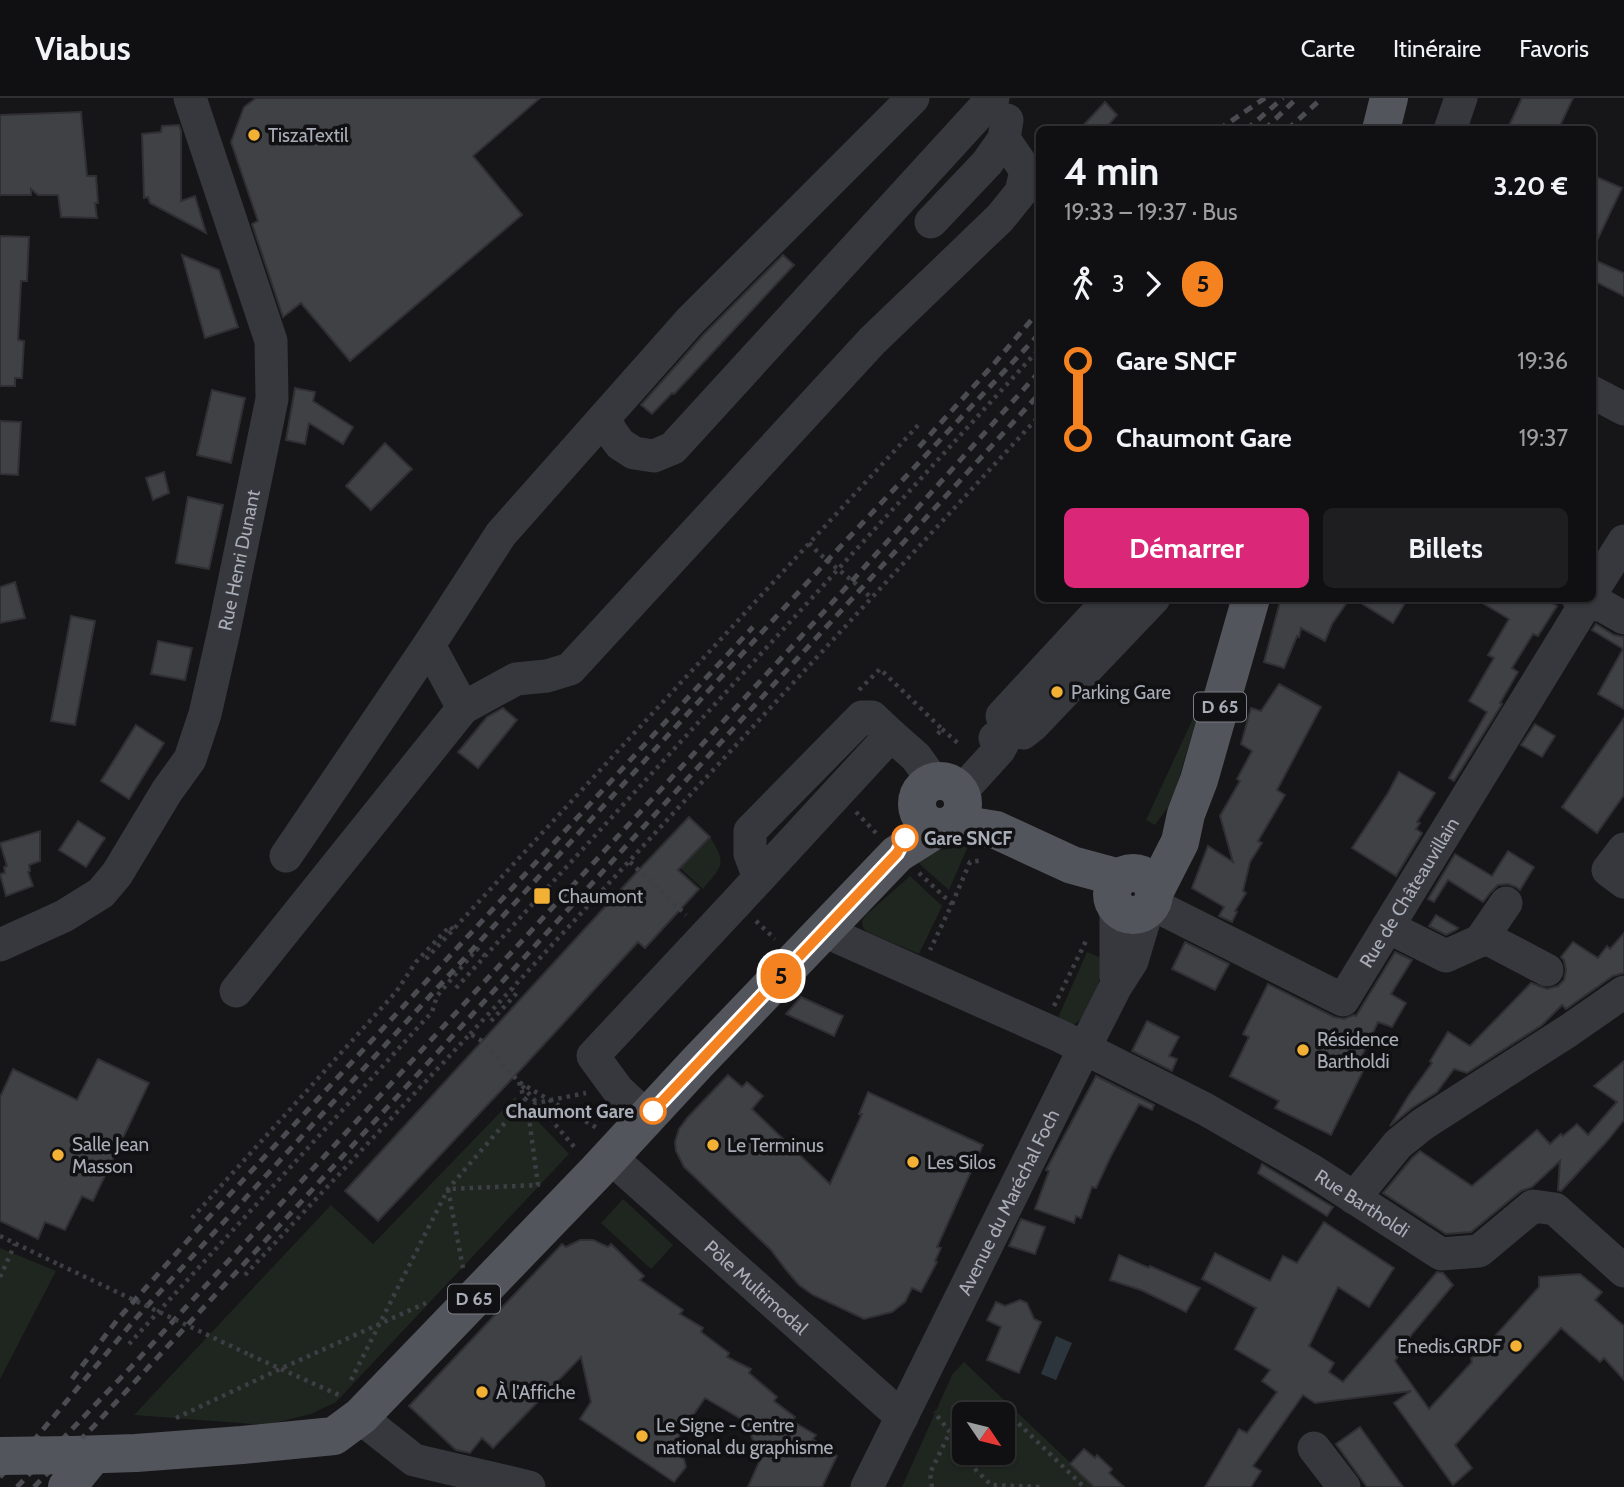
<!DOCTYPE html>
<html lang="fr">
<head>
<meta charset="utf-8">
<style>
	body { margin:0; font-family:Cabin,sans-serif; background:#1e1e20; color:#f1f3f6; height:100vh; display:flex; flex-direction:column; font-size:26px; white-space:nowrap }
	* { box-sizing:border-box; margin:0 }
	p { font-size:23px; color:#9c9d9f }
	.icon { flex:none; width:38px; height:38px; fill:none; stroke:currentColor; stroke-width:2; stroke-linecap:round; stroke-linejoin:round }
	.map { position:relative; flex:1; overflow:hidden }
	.sheet { position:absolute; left:1036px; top:28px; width:560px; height:476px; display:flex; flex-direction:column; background:#101012; border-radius:10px; box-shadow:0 2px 5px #0004,0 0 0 2px #303032 }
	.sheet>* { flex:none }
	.badge { padding:0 14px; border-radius:23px; font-size:24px; line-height:46px }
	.needle { width:46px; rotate:125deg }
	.buttons { position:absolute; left:952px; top:1304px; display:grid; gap:14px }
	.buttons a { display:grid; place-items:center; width:63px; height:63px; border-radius:10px; background:#101012; box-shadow:0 2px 5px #0004,0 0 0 2px #303032; font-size:35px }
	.map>.badge { position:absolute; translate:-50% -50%; box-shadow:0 0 0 4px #fff }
	.legs { display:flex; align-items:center; gap:10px; height:77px; padding:0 28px; font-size:23px }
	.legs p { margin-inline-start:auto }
	.headline { display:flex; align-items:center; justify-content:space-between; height:119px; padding:0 28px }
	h1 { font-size:38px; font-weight:700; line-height:52px }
	.action { display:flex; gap:14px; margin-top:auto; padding:14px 28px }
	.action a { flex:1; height:80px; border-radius:10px; background:#db2777; color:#fff; font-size:28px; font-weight:700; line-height:80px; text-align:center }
	.action a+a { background:#1e1e20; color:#f1f3f6 }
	ul { padding:0 28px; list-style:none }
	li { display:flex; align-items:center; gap:24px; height:77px; font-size:26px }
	li i { display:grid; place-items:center; width:10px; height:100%; margin:0 9px; background:currentColor }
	li i::after { content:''; width:18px; height:18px; margin:-9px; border:5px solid; border-radius:50%; background:#101012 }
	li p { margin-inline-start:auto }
	li:first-child i { background:linear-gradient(#0000 50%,currentColor 0) }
	li:last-child i { background:linear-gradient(currentColor 50%,#0000 0) }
	header { display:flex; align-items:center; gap:42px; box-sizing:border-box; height:98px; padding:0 35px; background:#101012; border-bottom:2px solid #303032 }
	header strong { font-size:33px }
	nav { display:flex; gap:38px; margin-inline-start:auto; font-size:24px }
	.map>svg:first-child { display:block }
	.green { fill:#1e261f; fill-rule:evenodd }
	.water { fill:#2c353c }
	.building { fill:#404145; stroke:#303034; stroke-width:2 }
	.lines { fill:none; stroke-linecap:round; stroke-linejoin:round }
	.path { stroke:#3d3f44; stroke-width:4.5; stroke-dasharray:3.5 5; stroke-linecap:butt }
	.minor { stroke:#37383d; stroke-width:33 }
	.major { stroke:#53555c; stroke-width:38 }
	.rail { stroke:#4a4c52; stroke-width:5; stroke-dasharray:9 7; stroke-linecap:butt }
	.path-bridge { stroke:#3d3f44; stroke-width:4.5; stroke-dasharray:3.5 5; stroke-linecap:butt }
	.major-bridge { stroke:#53555c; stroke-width:38 }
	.line-1-casing { stroke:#fff; stroke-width:16 }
	.line-1 { stroke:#f58220; stroke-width:10 }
	.poi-dot { fill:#f2b134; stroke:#111113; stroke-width:2.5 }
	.stop-1-dot { fill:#fff; stroke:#f58220; stroke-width:3.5 }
	.labels { text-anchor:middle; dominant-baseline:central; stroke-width:7; stroke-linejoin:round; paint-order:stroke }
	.shield { fill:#111113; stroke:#7b7e86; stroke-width:2 }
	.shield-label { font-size:18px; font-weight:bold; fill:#a8adb8 }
	.poi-label { font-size:19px; fill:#a8adb8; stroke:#111113; text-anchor:start }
	.street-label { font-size:19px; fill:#a8adb8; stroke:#111113 }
	.stop-label { font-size:19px; font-weight:bold; fill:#a8adb8; stroke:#111113; text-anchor:start }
</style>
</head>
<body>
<header>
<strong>Viabus</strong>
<nav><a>Carte</a><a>Itinéraire</a><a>Favoris</a></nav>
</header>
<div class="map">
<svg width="1624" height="1389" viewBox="0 0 1624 1389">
	<rect width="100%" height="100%" fill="#161618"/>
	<g class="green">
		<path d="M1203,599l-26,88 -9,22 -13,18 -9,-5z"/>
		<path d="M710,739c17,27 13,28 -7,52l-23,-21z"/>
		<path d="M968,748l-19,44 -34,-30 18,-9z"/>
		<path d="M910,778l32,30 -23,48 -52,-22 -4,-4 -1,-7 4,-6z"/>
		<path d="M1087,854l17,7c-2,16 -15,69 -37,66 -2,-1 -8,-4 -10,-5z"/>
		<path d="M515,999l54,57 -233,248 -25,12 -45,11 -132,-10 197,-210 42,39z"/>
		<path d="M623,1101l50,46 -22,24 -50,-46z"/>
		<path d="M0,1150l56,23 -56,108z"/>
		<path d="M964,1264l132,125h-194l50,-112zM964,1316h39v38h-39z"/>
	</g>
	<path class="water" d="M1056,1238l16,7 -16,37 -15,-6z"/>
	<g class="building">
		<path d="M256,0h284l-67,58 49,59 -172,146 -49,-58 -18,14 -31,-93 6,-3 -27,-79 13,-35z"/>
		<path d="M1522,0h51l-15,32h-51z"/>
		<path d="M1105,4l12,13 -13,15h-25z"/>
		<path d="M81,14l6,64h9l2,27h-3l2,15 -36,-1 -3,-22h-20l-7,-6v6h-31v-80z"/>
		<path d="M179,27l2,6v70l14,-5 11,37 -56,-30 -2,-6 -4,1 -2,-64 19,-2 1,-6z"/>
		<path d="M1592,77l30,13 -30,63z"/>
		<path d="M0,138l29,1 -2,44h-6l-3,59 6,1 -2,37h-7v8h-15z"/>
		<path d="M182,157l37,15 19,57 -33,11z"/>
		<path d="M783,157l11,10 -120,129 -2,-1 -20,21 -11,-9 63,-71z"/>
		<path d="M1592,161l32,14v23l-32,-16z"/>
		<path d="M295,290l20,4 -2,9 40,26 -10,17 -34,-21 -4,21 -19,-4z"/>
		<path d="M212,292l33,8 -14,65 -34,-8z"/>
		<path d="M0,323l21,1 -3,53 -18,-1z"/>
		<path d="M385,345l27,26 -41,41 -25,-24z"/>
		<path d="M164,374l5,21 -16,7 -7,-22z"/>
		<path d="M188,399l35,8 -14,64 -33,-6z"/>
		<path d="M15,484l10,36 -25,5v-36z"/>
		<path d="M1281,500h69l-18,26 -7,17 -24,-13 -2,9 -2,-1 -13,32 -20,-6z"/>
		<path d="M1353,500h55l-15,25z"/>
		<path d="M1474,500h70l13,8 -19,30 -5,-2 -21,34 6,4 -18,31 2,1 -48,77 -5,-3 38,-66 -18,-11 25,-43 -6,-3 21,-36z"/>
		<path d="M71,518l24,5 -20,104 -24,-4z"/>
		<path d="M1596,526l18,11 10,2v72l-26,-15 25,-45 -31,-19z"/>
		<path d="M158,543l34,7 -7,32 -34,-6z"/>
		<path d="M1279,586l42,23 -44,83 8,5 -27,46 4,2 -12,19 -7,29 3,2 -11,18 2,1 -5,10 -13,-6 5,-9 -32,-19 16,-42 25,16 -13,-46 20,-35 -3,-2 15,-28 -11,-7 10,-36 10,3z"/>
		<path d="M503,610l14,12 -39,48 -20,-16 29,-35z"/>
		<path d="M1624,620v77l-27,38 -35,-26z"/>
		<path d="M1535,626l20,12 -13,21 -21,-12z"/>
		<path d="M136,627l28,18 -35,56 -28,-18z"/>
		<path d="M1399,674l36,21 -18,29 3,1 -4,6 6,4 -26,43 -44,-28 36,-55z"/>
		<path d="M689,719l21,20 -32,33 21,19 -54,59 -7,-6 -113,123 -147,156 -33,-30 290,-317z"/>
		<path d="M78,723l27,17 -19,29 -27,-17z"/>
		<path d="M40,733v30l-11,4 1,6 -2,1 5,14 -27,10 -6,-22 5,-1 -1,-6 3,-1 -7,-23z"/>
		<path d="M1508,753l26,16 -14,23 -4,-3 -8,-3 -10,1 -7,7 -8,10 -35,-22 -14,22 -6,-3 27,-45 37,22z"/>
		<path d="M1436,817l22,13 -2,2 -10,5 -17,-9z"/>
		<path d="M1624,835v40l-11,3 -47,33 -4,-4 -20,20 -75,48 -13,-4 -17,23 -25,16 -22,18 19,-31 23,-32 -2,-2 18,-29 22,14 61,-63 16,6 11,-3 6,-6 2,-10 -2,-10 -3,-3 12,-15 25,16 9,-12 3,3z"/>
		<path d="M1185,844l44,22 -14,26 -43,-21z"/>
		<path d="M1395,854l17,8 -21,34 15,9 -14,24 -14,-5 -20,42 7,3 -34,68 -56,-27 4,-7 -49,-25 19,-39 -6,-3 25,-50 66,33 10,2 10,-4 2,1z"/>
		<path d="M801,899l42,19 -9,20 -48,-22z"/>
		<path d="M1147,923l32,16 -10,19 8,3 -5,12 -40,-20z"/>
		<path d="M98,961l51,24 -56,118 -11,-5 -17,34 -20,-8 -7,17 -38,-18v-124l13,-28 64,31z"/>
		<path d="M1624,963v59l-16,20 -47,51 -3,-1 2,-29 -28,26 -11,4 -50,41 -25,2 -63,-41 29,-35 8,-7 52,35 65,-56 13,14 11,-10 2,2 14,-12 11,11 29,-33 -23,-16z"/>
		<path d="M728,977l14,12 5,-5 16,14 -11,13 78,75 32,-70h-3l9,-22 115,53 -46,102 4,1 -6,13 2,1 -16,30 -9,-4 -7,14 -13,10 -28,7 -51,-24 -14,-10 -12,-14 -17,-22 -86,-82 -8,-16 -1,-9 4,-13 9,-12z"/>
		<path d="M1096,978l58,29 -2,5 -13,-6 -28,52 -15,32 -4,-1 -11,31 -5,-2 -2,7 -39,-14 14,-38 -3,-1z"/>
		<path d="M1262,1066l71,43 -6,9 -69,-43z"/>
		<path d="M1021,1121l24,8 -10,27 -26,-8z"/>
		<path d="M1324,1124l70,46 -25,39 -31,-20 -29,59 25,17 -5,9 14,10 94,-110 6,1 10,12 -41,49 -17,27 34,48 43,-47 -1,-4 8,-4 60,-67v-10l41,-3 22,18 -7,8 29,26v54l-20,-22 -4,4 -39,-34 -106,117 17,23 -19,17 -59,-82 17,-12 -96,12 -12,-8 -50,71 8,5 -10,16h-46l34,-58 8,4 30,-41 -15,-11 8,-11 -35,-21 21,-41 -54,-29 13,-26 55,28 13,-25 14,7z"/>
		<path d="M580,1142h13l15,7 3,-3 33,32 -4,4 43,30 -3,4 23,14 -2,4 28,21 -2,4 24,12 -2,4 28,24 -3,4 21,16 -3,4 24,14 -3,4 24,17 -15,31h-74l12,-27 -14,-38 -41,-24 -35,51 14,10 2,8 -12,15 -94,-63 11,-17 -10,-45 -88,91 -11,-10 -12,15 -14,-3 -47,-44 153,-162 4,3z"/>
		<path d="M1119,1157l30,13 1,-2 50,22 -14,24 -45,-22 -31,-10z"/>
		<path d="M1020,1202l7,3 7,16 7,3 -22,51 -32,-13 14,-33 -14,-7 9,-18 9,4z"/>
		<path d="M1360,1329l43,60h-36l-31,-43z"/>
		<path d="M1084,1351l11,9 2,-3 15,14 -3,4 15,14h-30l-24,-23z"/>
	</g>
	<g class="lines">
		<g class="path">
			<path d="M809,445c19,21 43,35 62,55"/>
			<path d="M859,592l21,-21 62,60 -7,8"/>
			<path d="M942,631l18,16"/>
			<path d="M856,714l20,21"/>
			<path d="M630,764l56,53"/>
			<path d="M919,775l33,31 -22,46"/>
			<path d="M952,806l18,-42 13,-2"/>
			<path d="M756,823l19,18"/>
			<path d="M426,861l495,-537"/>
			<path d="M456,890l584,-640"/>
			<path d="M1054,908l33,-67"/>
			<path d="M491,923l26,-28 -5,-4"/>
			<path d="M470,936l570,-619"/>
			<path d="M528,1013l8,-8 50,-10"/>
			<path d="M192,1120l204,-226 20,-30 34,-36 3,4"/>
			<path d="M0,1138l60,29"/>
			<path d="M463,1170l-15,-79 90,-4 -10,-74 -9,-29 57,67"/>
			<path d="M245,1177l225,-241 12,7 37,41 78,46"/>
			<path d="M0,1179l15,-33"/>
			<path d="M129,1246l303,-332 5,-16 40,-47 8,7"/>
			<path d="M250,1257l91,41"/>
			<path d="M351,1282l97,-191 81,-94"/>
			<path d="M176,1320l104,-49 146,-66"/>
			<path d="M1003,1320l12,2 69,67"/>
			<path d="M964,1328l-14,6 26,38 15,15 50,2"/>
			<path d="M932,1389l-2,-14 20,-41 -16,-20"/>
		</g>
		<g class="minor">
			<path d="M1450,32l11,-32"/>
			<path d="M931,124l56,-59 17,-24 3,-19"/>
			<path d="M1592,294l32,17"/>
			<path d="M604,320l8,15 8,11 14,9 20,3 19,-8 320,-350"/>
			<path d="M1592,494l32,-51"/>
			<path d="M1578,500l8,5 17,3 21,12"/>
			<path d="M463,610l-34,-63 72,-111 189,-213 223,-223"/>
			<path d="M995,640l15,-8 -8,-14 109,-118"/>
			<path d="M960,695l39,-43 11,-20 13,3 10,-8 121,-127"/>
			<path d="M1624,751l-16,21 16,12"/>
			<path d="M286,758l143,-211"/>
			<path d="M759,780l-9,-24v-23l112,-114h10l19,18"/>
			<path id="s1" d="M1152,806l191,96 246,-402"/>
			<path d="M1116,808v71"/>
			<path d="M1388,829l58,29 40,-18 61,32"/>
			<path id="s2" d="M824,833l236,105 145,73 108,62 128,83 38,-3 54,-45 22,3 69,62"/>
			<path d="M1480,843l26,-38"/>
			<path id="s3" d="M0,847l64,-29 37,-23 16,-19 50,-83 23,-32 15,-45 19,-83 48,-232 -1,-58 -81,-243"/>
			<path d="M236,893l227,-283 53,-29 31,-3 23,-7 302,-328 128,-123 21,-26 5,-21 -22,-32"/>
			<path d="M647,1019l-29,-27 -25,-34 143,-153 155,-168 25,22 18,25"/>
			<path id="s4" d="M610,1059l292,260"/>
			<path d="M1354,1100l44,-54 25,-20 145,-93 56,-39"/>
			<path d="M371,1328l43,34 115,27"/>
			<path d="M1314,1350l30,39"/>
			<path id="s5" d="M867,1389l218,-440 31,-61 16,-25 15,-50"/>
		</g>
		<g class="major">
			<path d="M1381,32l8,-32"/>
			<circle cx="940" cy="706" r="23"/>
			<path d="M953,725l43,7 76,35 48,13"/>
			<circle cx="1133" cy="796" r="21"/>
			<path d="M1155,793l25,-49 6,-28 13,-34 52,-182"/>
			<path d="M73,1357l63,-2 106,-8 92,-9 27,-20 236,-245 99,-107 201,-210 43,-27"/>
			<path d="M67,1389l26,-32"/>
		</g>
		<g class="rail">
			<path d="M1218,32l47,-32"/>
			<path d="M1246,32l37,-32"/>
			<path d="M1264,32l33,-32"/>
			<path d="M1287,32l35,-32"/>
			<path d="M919,349l73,-81 48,-56"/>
			<path d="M72,1281l46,-60 80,-90 555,-602"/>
			<path d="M0,1379l25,-26 112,-134 690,-756 213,-228"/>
			<path d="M17,1389l115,-121 720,-785 188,-210"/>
			<path d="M34,1389l60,-61 185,-200 761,-833"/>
		</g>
		<path class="path-bridge" d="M60,1167l190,90"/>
		<path class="major-bridge" d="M0,1358l73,-1"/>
	</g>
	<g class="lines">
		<defs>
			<path id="line-1" d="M653,1013l244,-258 8,-15"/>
		</defs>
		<use href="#line-1" class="line-1-casing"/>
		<use href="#line-1" class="line-1"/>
	</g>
	<g class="poi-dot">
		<circle cx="254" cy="37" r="7"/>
		<circle cx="1057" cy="594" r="7"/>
		<rect x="533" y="789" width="18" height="18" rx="3.5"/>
		<circle cx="1303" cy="952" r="7"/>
		<circle cx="713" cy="1047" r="7"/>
		<circle cx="58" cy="1057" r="7"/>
		<circle cx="913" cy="1064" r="7"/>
		<circle cx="1516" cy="1248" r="7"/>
		<circle cx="482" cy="1294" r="7"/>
		<circle cx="642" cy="1338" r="7"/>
	</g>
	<g class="stop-1-dot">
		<circle cx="905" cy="740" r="12"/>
		<circle cx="653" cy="1013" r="12"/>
	</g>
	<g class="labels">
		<g class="shield">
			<rect x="1194" y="594.5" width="52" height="29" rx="5"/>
			<rect x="448" y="1186.5" width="52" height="29" rx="5"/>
		</g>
		<g class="shield-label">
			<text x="1220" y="609">D 65</text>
			<text x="474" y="1201">D 65</text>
		</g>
		<g class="poi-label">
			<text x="268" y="37">TiszaTextil</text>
			<text x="1071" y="594">Parking Gare</text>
			<text x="558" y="798">Chaumont</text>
			<text x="1317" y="941">Résidence<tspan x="1317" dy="22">Bartholdi</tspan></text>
			<text x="72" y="1046">Salle Jean<tspan x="72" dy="22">Masson</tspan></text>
			<text x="727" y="1047">Le Terminus</text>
			<text x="927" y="1064">Les Silos</text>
			<text x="1502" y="1248" text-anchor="end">Enedis.GRDF</text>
			<text x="496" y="1294">À l'Affiche</text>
			<text x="656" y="1327">Le Signe - Centre<tspan x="656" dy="22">national du graphisme</tspan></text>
		</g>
		<g class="street-label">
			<text stroke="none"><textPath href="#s3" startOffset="480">Rue Henri Dunant</textPath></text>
			<text stroke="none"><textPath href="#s1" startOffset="340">Rue de Châteauvillain</textPath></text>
			<text stroke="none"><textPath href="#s5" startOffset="318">Avenue du Maréchal Foch</textPath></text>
			<text stroke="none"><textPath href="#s2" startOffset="604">Rue Bartholdi</textPath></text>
			<text stroke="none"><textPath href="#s4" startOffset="196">Pôle Multimodal</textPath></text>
		</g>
		<g class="stop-label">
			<text x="924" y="740">Gare SNCF</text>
			<text x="634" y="1013" text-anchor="end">Chaumont Gare</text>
		</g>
	</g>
</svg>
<div class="buttons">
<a><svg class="needle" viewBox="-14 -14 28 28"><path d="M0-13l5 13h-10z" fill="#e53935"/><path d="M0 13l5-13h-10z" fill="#9c9d9f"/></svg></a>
</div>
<b class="badge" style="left:781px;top:878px;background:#f58220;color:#111">5</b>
<section class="sheet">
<div class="headline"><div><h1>4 min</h1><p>19:33 – 19:37 · Bus</p></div><b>3.20 €</b></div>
<div class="legs"><svg class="icon" aria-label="walk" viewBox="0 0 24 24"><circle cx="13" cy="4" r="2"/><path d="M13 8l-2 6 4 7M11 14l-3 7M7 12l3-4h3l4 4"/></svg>3<svg class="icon" aria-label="forward" viewBox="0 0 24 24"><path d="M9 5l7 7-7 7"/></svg><b class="badge" style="background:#f58220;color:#111">5</b></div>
<ul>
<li><i style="color:#f58220"></i><b>Gare SNCF</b><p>19:36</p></li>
<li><i style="color:#f58220"></i><b>Chaumont Gare</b><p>19:37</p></li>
</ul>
<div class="action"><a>Démarrer</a><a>Billets</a></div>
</section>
</div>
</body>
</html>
